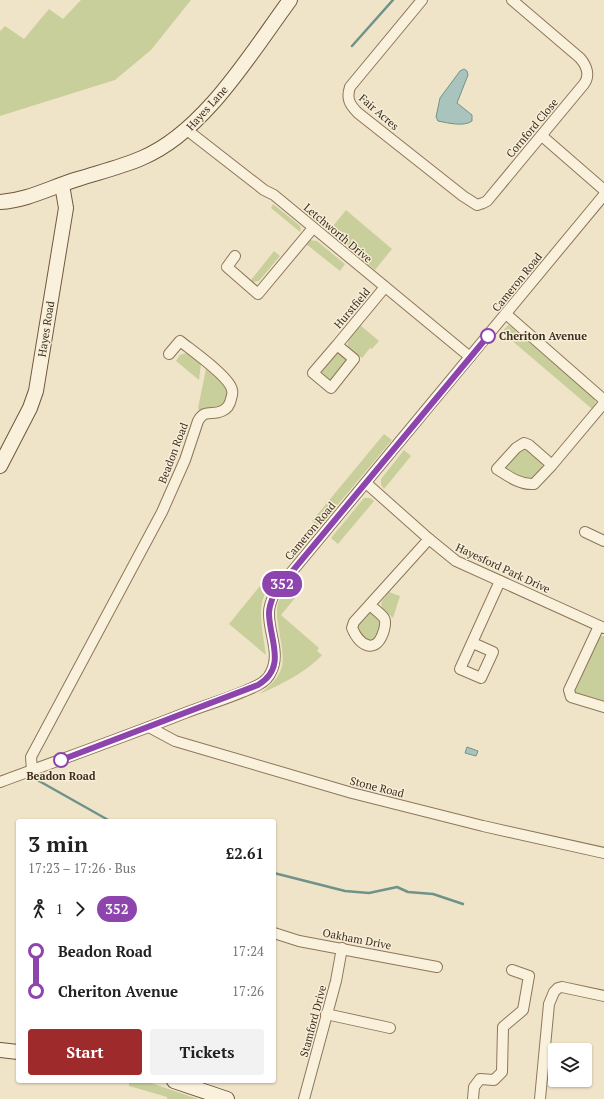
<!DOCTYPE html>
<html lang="en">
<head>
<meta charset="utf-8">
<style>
	body { margin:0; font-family:"PT Serif",serif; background:#f2f2f2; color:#222; height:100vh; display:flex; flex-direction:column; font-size:15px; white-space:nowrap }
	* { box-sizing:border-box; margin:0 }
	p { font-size:13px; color:#767676 }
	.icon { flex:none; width:22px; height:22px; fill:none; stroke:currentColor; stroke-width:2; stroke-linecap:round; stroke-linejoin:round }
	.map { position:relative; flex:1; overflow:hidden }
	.details { position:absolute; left:16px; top:819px; width:260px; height:264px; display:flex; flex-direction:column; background:#fff; border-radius:4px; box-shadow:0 1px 3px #0004 }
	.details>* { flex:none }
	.badge { padding:0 8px; border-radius:13px; font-size:14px; line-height:26px }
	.fabs { position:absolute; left:548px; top:1043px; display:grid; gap:8px }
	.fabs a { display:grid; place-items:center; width:44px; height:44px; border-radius:4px; background:#fff; box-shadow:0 1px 3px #0004; font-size:20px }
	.map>.badge { position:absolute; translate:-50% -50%; box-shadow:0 0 0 2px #fff }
	.legs { display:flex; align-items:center; gap:6px; height:44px; padding:0 12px; font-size:13px }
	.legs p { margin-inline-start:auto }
	.summary { display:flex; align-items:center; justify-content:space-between; height:68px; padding:0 12px }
	h1 { font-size:22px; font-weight:800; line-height:30px }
	.action { display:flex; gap:8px; margin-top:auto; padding:8px 12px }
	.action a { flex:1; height:46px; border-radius:4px; background:#9e2a2b; color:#fff; font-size:16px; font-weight:800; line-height:46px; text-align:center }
	.action a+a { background:#f2f2f2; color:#222 }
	ul { padding:0 12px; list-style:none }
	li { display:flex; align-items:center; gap:14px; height:40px; font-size:15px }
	li i { display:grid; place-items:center; width:6px; height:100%; margin:0 5px; background:currentColor }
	li i::after { content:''; width:10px; height:10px; margin:-5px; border:3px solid; border-radius:50%; background:#fff }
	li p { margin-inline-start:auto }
	li:first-child i { background:linear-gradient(#0000 50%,currentColor 0) }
	li:last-child i { background:linear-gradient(currentColor 50%,#0000 0) }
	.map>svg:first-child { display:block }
	.green { fill:#c9cf9b }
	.water { fill:#a9c4bc; stroke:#6f938a }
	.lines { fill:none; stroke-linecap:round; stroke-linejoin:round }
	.stream { stroke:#6f938a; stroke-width:2.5 }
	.street-casing { stroke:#8d765c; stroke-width:12 }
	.secondary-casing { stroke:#6f573f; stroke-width:16 }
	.street { stroke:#faf1dc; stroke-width:10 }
	.secondary { stroke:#faf1dc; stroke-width:14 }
	.line-1-casing { stroke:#fff; stroke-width:9 }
	.line-1 { stroke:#8e44ad; stroke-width:6 }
	.stop-1-dot { fill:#fff; stroke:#8e44ad; stroke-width:2 }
	.labels { text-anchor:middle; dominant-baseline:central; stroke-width:3; stroke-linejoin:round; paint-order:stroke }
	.street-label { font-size:11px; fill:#3d2e20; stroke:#f7eed8 }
	.stop-label { font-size:11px; font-weight:bold; fill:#3d2e20; stroke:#f7eed8; text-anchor:start }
</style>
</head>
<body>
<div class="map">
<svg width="604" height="1099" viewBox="0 0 604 1099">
	<rect width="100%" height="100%" fill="#f0e4c8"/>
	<g class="green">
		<path d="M81,0h110l-40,50 -36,30 -115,36v-85l5,-5 19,13 25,-30 14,10z"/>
		<path d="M273,204l26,21 2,3 -1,4 -29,-24z"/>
		<path d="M346,210l46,39 -17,21 -46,-39z"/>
		<path d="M310,240l7,1 28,23 -5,7 -34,-27z"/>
		<path d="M274,251l6,5 -21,25 -6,1 -2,-2z"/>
		<path d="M360,325l19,16 -7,8 -2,-1 -8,10 -14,-12c-2,-8 7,-15 12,-21z"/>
		<path d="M509,325l85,73 2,5 -4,6 -90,-77 5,-6z"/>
		<path d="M186,353l3,1 12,10 -2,16 -23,-19 4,-6z"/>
		<path d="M335,354h5l5,2 1,6 -12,16 -6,2 -6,-5v-4z"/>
		<path d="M206,369c9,8 33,24 15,37 -4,2 -9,0 -13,2 -3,1 -6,3 -8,4l-2,-4z"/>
		<path d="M384,434l8,6 -73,87 -7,-6z"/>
		<path d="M523,448c4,1 7,3 10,6 3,3 8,5 9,9 3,9 -7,16 -14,18l-21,-10 -1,-4 2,-5z"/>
		<path d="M404,450l7,6 -27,33 -3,-4v-6z"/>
		<path d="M364,498h6l4,3 -36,43 -7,-6z"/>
		<path d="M273,570l6,5c-6,7 -13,15 -16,24 -5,15 1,40 3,56l-37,-31z"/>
		<path d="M291,586l8,7 -18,22 38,33 -2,3 5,4c-14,16 -43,31 -63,39 32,-22 24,-36 19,-70 -1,-7 -2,-14 0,-21 3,-7 9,-12 13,-17z"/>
		<path d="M389,592l11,4 -7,22 -11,-10 -1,-4 1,-3z"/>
		<path d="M369,613l6,1 6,9 -5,17 -8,1c-3,-3 -8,-6 -10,-9 -4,-7 5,-16 11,-19z"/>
		<path d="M603,636h1v68l-27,-9 -3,-4 1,-6 23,-48z"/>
		<path d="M129,1081h16l53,18h-31v-2l-38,-11z"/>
	</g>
	<g class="water">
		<path d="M464,69l3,2 1,4 -11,28 15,12v6c-8,6 -24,2 -34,0l-2,-4 4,-19 20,-27z"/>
		<path d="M467,747l11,4 -2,5 -11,-3z"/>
	</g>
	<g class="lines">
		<g class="stream">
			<path d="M352,46l41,-46"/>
			<path d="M32,777l78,44"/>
			<path d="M274,873l71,18 24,2 28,-6 11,5 25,2 30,10"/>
		</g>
		<defs>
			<g id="street">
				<path d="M422,0l-72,87c-4,12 0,18 8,26l105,83 14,9 6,-2 4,-2 97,-117c6,-8 3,-18 -4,-26l-68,-58"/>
				<path d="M187,130l77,60 10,5 196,162"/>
				<path d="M542,136l62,54"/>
				<path d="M235,256l-8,11 31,27 55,-66"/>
				<path d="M506,314l98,86"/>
				<path d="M337,345l-24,28 18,15 23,-29 -17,-14 48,-58"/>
				<path d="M552,465l-23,-20 -5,-2 -8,5 -19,21c11,7 23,16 37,15l18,-19 52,-62"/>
				<path d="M366,483l63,56 27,22 148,67"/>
				<path d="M585,532l19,9"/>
				<path d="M370,605c4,4 10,8 14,13 2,3 1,8 0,12 -7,25 -24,17 -32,-2l2,-6 75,-83"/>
				<path d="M599,626l-30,64 2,7 33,10"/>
				<path d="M473,643l20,9 -12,26 -21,-9 40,-88"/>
				<path d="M149,727l26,14 177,52 131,33 121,27"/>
				<path d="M32,770l-1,-13 131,-245 23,-52 13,-39c7,-13 14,-5 24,-10 5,-2 8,-7 9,-12 1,-3 2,-6 1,-9 -2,-13 -41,-40 -52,-49l-11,13"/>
				<path d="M0,782c62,-23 124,-45 185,-69 23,-9 52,-17 73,-28 6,-3 11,-8 13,-13 10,-19 -3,-40 -2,-60 0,-7 3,-13 6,-20l329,-397"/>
				<path d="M274,933l25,8 138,26"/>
				<path d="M326,1014l64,14"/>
				<path d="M304,1099l32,-118 6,-33"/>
				<path d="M473,1099l1,-12 6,-8 14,1 8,-8 1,-45 20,-17 6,-34 -17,-6"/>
				<path d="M540,1099l9,-95 5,-12 4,-4 4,-1 42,9"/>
			</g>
			<g id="secondary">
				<path d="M0,202c29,-2 51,-15 78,-23 22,-7 43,-12 64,-21 62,-26 109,-105 148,-158"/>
				<path d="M0,466l30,-58 6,-17 30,-183 -4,-23"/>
				<path d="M0,1050l18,2"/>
				<path d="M174,1081l53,18"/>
			</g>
		</defs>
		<use href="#street" class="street-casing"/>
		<use href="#secondary" class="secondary-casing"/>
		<use href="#street" class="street"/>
		<use href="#secondary" class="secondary"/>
	</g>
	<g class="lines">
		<defs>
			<path id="line-1" d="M61,760l197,-75c30,-18 11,-46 11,-72 0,-7 3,-14 6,-21l213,-256"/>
		</defs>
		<use href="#line-1" class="line-1-casing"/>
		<use href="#line-1" class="line-1"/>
	</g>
	<g class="stop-1-dot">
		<circle cx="488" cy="336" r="7"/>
		<circle cx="61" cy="760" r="7"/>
	</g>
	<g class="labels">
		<g class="street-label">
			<text transform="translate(207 108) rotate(-48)">Hayes Lane</text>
			<text transform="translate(379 112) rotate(41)">Fair Acres</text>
			<text transform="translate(532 128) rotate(-50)">Cornford Close</text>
			<text transform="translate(338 233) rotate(40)">Letchworth Drive</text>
			<text transform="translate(517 282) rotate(-51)">Cameron Road</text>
			<text transform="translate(352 308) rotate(-50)">Hurstfield</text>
			<text transform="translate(46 329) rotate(-81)">Hayes Road</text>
			<text transform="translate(173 453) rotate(-69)">Beadon Road</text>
			<text transform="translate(310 531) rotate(-50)">Cameron Road</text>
			<text transform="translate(503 568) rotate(25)">Hayesford Park Drive</text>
			<text transform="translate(377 787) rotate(14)">Stone Road</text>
			<text transform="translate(357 939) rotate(11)">Oakham Drive</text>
			<text transform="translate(313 1021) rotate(-75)">Stamford Drive</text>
		</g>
		<g class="stop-label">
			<text x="499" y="336">Cheriton Avenue</text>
			<text x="61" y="776" text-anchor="middle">Beadon Road</text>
		</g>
	</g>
</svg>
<div class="fabs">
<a><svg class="icon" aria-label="layers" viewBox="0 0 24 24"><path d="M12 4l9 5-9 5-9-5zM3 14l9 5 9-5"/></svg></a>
</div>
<b class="badge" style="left:282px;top:584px;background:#8e44ad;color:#fff">352</b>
<section class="details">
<div class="summary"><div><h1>3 min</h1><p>17:23 – 17:26 · Bus</p></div><b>£2.61</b></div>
<div class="legs"><svg class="icon" aria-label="walk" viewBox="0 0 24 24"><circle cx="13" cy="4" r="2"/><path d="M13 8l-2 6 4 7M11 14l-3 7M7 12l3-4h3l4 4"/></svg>1<svg class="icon" aria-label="forward" viewBox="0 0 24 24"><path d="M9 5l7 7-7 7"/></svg><b class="badge" style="background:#8e44ad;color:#fff">352</b></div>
<ul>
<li><i style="color:#8e44ad"></i><b>Beadon Road</b><p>17:24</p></li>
<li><i style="color:#8e44ad"></i><b>Cheriton Avenue</b><p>17:26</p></li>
</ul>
<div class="action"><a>Start</a><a>Tickets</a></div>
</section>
</div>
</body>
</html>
